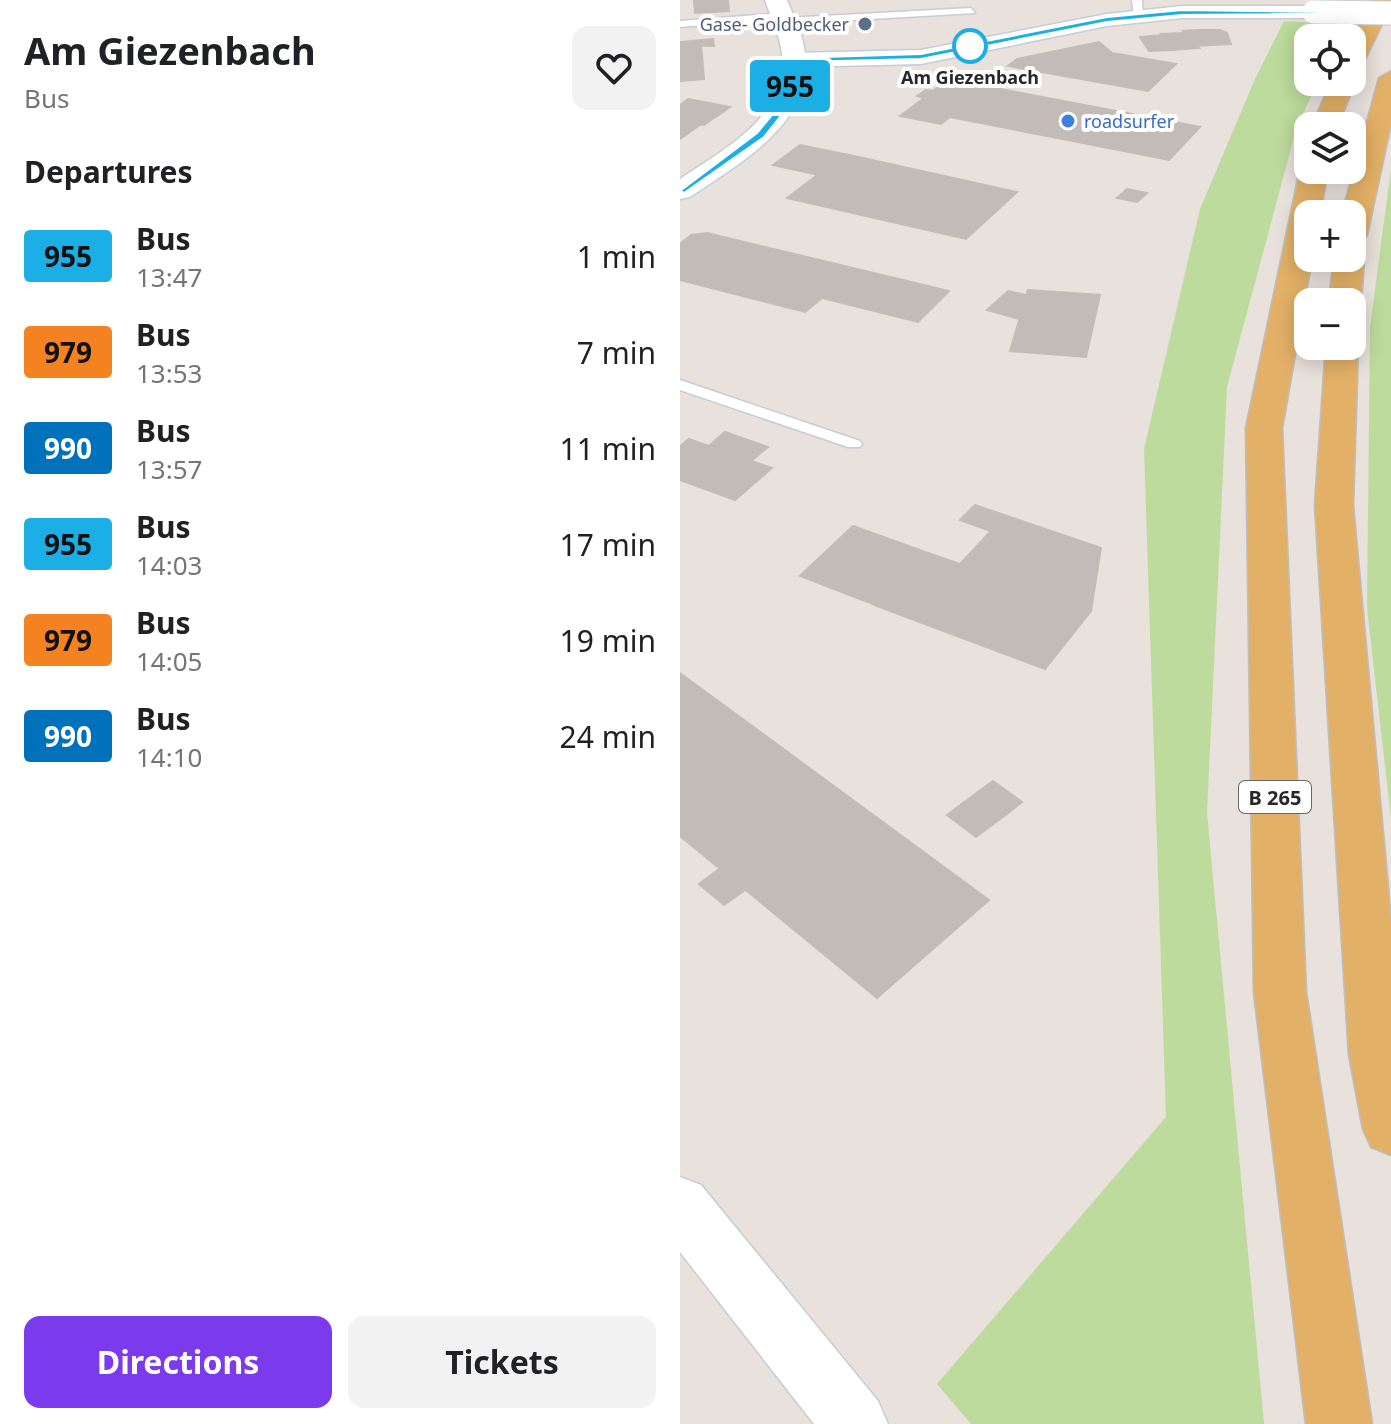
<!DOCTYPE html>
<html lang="en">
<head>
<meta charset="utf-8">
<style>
	body { margin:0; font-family:"Noto Sans",sans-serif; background:#f2f2f2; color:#202124; height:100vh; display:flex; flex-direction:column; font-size:30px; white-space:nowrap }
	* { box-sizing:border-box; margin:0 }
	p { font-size:26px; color:#757577 }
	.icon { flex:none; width:44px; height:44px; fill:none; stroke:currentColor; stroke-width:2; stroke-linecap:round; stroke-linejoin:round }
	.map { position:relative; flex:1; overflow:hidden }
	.panel { display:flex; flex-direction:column; background:#fff; width:680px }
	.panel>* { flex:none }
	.badge { padding:0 16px; border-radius:6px; font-size:28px; line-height:52px }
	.buttons { position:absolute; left:614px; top:24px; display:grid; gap:16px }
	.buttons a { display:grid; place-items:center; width:72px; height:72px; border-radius:16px; background:#fff; box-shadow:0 4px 20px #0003; font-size:40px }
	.map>.badge { position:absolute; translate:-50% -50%; box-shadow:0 0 0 4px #fff }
	h2 { padding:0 24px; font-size:30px; line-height:72px }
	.round { display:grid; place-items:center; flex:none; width:84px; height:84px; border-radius:16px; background:#f2f2f2 }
	.headline { display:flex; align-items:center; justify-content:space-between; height:136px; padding:0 24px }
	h1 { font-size:38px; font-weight:700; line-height:60px }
	.cta { display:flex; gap:16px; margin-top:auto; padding:16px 24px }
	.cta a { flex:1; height:92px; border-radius:16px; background:#7c3aed; color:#fff; font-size:32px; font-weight:700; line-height:92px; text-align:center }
	.cta a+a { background:#f2f2f2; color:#202124 }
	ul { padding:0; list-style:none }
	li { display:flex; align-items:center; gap:24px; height:96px; padding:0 24px }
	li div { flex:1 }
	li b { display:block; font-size:30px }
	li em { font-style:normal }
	li .badge { min-width:88px; font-weight:700; text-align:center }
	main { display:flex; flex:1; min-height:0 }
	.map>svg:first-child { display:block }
	.green { fill:#bddb9c }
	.building { fill:#c2bbb8; stroke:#c4bcb5; stroke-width:2 }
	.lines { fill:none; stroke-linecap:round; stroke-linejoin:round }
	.service-casing { stroke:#c7ccd5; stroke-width:3 }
	.minor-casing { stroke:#c7ccd5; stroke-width:3 }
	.tertiary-casing { stroke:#c7ccd5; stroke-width:3 }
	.secondary-casing { stroke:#c7ccd5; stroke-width:3 }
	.primary-casing { stroke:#bebebe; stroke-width:3 }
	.service { fill:#fff; fill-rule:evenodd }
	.minor { fill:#fff; fill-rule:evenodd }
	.tertiary { fill:#fff; fill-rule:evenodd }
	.secondary { fill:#fff; fill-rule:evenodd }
	.primary { fill:#e3b067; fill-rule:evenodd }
	.minor-bridge-casing { stroke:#c7ccd5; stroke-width:25; stroke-linecap:butt }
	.minor-bridge { stroke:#fff; stroke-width:23 }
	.line { fill:#1cafe6; stroke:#fff; stroke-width:2 }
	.service-dot { fill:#5c6f8a; stroke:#fff; stroke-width:3 }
	.stop-dot { fill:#fff; stroke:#1cafe6; stroke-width:4 }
	.shop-dot { fill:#3f7fe0; stroke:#fff; stroke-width:3 }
	.labels { text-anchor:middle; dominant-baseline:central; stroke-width:8; stroke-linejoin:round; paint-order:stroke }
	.far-service-label { font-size:18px; fill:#4e5e75; stroke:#fff; text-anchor:end }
	.far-stop-label { font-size:18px; font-weight:bold; fill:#282828; stroke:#fff }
	.far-shop-label { font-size:18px; fill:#366cbe; stroke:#fff; text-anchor:start }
	.shield { fill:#fff; stroke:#686868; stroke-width:2 }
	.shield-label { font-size:20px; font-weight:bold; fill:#282828 }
</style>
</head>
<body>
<main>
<section class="panel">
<div class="headline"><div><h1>Am Giezenbach</h1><p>Bus</p></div><a class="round"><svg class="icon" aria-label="heart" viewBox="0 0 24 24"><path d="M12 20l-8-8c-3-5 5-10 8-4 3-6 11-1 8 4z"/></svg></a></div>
<h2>Departures</h2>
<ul>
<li><span class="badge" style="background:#1cafe6;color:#111">955</span><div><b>Bus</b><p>13:47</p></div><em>1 min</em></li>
<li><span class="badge" style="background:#f58220;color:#111">979</span><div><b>Bus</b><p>13:53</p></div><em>7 min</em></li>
<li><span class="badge" style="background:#0072bc;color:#fff">990</span><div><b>Bus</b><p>13:57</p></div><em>11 min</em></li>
<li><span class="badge" style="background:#1cafe6;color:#111">955</span><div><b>Bus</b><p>14:03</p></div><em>17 min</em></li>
<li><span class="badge" style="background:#f58220;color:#111">979</span><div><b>Bus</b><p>14:05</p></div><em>19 min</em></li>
<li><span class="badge" style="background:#0072bc;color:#fff">990</span><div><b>Bus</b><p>14:10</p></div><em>24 min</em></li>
</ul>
<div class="cta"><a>Directions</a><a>Tickets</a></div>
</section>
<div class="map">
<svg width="711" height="1424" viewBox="0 0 711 1424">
	<rect width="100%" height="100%" fill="#e9e1db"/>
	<g class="green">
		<path d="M604,21l61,3 -6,14h-31v44h10l-21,44 -70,261 -20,426 57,611h-293l-34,-40 229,-267 -22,-668 56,-240 55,-130z"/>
		<path d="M711,169v649l-24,-210 3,-281z"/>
	</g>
	<g class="building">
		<path d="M48,0l1,11 -34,2 -1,-12z"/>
		<path d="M518,30h22l7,3 4,11 -37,2 -11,-15z"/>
		<path d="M504,33l15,15 -27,2 -11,-16z"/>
		<path d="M482,35l10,15 -23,1 -9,-14z"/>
		<path d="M33,39l1,7 -34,-1v-3z"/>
		<path d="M419,42l13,11 64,11 -28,27 -140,-25 9,-7z"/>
		<path d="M21,44l3,35 -24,2v-36z"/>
		<path d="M268,79l252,48 -31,33 -219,-43 -9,7 -41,-8 24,-18 -7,-2 9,-6 7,1z"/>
		<path d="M8,99l42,8 -26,18 -24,-5v-15z"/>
		<path d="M0,120l21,4 -21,15z"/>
		<path d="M120,145l44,9 -26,21 -45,-10z"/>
		<path d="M165,154l172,38 -51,47 -179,-41z"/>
		<path d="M447,189l20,4 -10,9 -20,-4z"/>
		<path d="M27,233l242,58 -31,31 -96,-24 -17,14 -125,-32v-36l11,-9z"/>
		<path d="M348,290l72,5 -14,62 -76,-6z"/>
		<path d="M328,291l18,4 -7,24 -32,-9z"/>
		<path d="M45,432l43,15 -17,14 -42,-15z"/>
		<path d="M9,439l62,22 21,7 -37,32 -55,-20v-34z"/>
		<path d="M295,505l126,43 -10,63 -131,-47 31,-33 -31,-11z"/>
		<path d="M173,526l75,27 -50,53 -78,-30z"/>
		<path d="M248,553l32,11 131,47 -46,58 -168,-63z"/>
		<path d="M0,673l309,227 -112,98 -197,-162z"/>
		<path d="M313,781l29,21 -15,12 -29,-22z"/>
		<path d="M298,792l29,22 -15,11 -29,-22z"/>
		<path d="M283,803l29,22 -16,12 -29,-22z"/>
		<path d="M39,869l26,21 -21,15 -25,-21z"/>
	</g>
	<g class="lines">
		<defs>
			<g id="service">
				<path d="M452,0h10l1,19 -9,-2z"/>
				<path d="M291,8l4,5 -192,11 -4,-5 -99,8v-6l102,-8 4,5z"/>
				<path d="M0,380l180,61 2,3 -2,3h-12l-168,-57z"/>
			</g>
			<path id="minor" d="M502,6h132l10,6 -10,6h-132l-75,8 -186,38 -127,3 -11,-7 11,-7 127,-3 186,-36z"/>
			<path id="tertiary" d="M0,1177l21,8 177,216 10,23h-74l-134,-172z"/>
			<path id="secondary" d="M85,0h22c7,17 16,35 18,53 10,70 -67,111 -115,144l-10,2v-20c44,-30 108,-62 102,-125 -2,-19 -11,-36 -17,-54z"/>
			<g id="primary">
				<path d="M692,0h19v6l-27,55 -12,7v-30z"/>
				<path d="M711,71v52l-24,112 -5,6 -10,3v-30h-10l37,-136z"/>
				<path d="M672,77l3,5 -17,44h-26l19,-44h21z"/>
				<path d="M628,163v7h20l-8,44h-12v44h4l-30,170 24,564 66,432h-66l-52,-432 -8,-564 54,-258z"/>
				<path d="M672,250l12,8 -3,44 -9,8v-8h-23l5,-44h18z"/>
				<path d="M672,339l6,7 -5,159 38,416v234l-20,-8 -8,-18 -14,-74 -34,-550 11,-159h26z"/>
			</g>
		</defs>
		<use href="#service" class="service-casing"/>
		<use href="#minor" class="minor-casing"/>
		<use href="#tertiary" class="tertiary-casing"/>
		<use href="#secondary" class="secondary-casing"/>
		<use href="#primary" class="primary-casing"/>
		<use href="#service" class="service"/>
		<use href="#minor" class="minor"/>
		<use href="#tertiary" class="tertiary"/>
		<use href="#secondary" class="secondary"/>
		<use href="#primary" class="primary"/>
		<defs>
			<path id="minor-bridge" d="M634,12l77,1"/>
		</defs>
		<use href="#minor-bridge" class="minor-bridge-casing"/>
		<use href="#minor-bridge" class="minor-bridge"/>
	</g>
	<path class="line" d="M502,10l209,3 -209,2 -75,7 -186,37 -123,3 -7,41 -27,34 -80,56 -4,-2 77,-58 25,-30 9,-45 130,-4 186,-37z"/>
	<circle class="service-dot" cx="185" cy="24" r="8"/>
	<circle class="stop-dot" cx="290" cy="46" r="16"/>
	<circle class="shop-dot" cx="388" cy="121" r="8"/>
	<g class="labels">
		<g class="far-service-label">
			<text x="169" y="24">Gase- Goldbecker</text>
		</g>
		<g class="far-stop-label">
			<text x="290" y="77">Am Giezenbach</text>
		</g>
		<g class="far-shop-label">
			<text x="404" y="121">roadsurfer</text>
		</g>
		<rect class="shield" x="559" y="781" width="72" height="32" rx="6"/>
		<g class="shield-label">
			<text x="595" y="797">B 265</text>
		</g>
	</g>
</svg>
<div class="buttons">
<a><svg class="icon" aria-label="locate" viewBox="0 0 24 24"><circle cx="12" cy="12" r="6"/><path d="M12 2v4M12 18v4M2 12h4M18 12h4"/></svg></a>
<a><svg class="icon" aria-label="layers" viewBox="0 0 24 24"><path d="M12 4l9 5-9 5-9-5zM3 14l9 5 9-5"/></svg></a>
<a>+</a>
<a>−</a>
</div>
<b class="badge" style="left:110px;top:86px;background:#1cafe6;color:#111">955</b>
</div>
</main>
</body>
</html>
